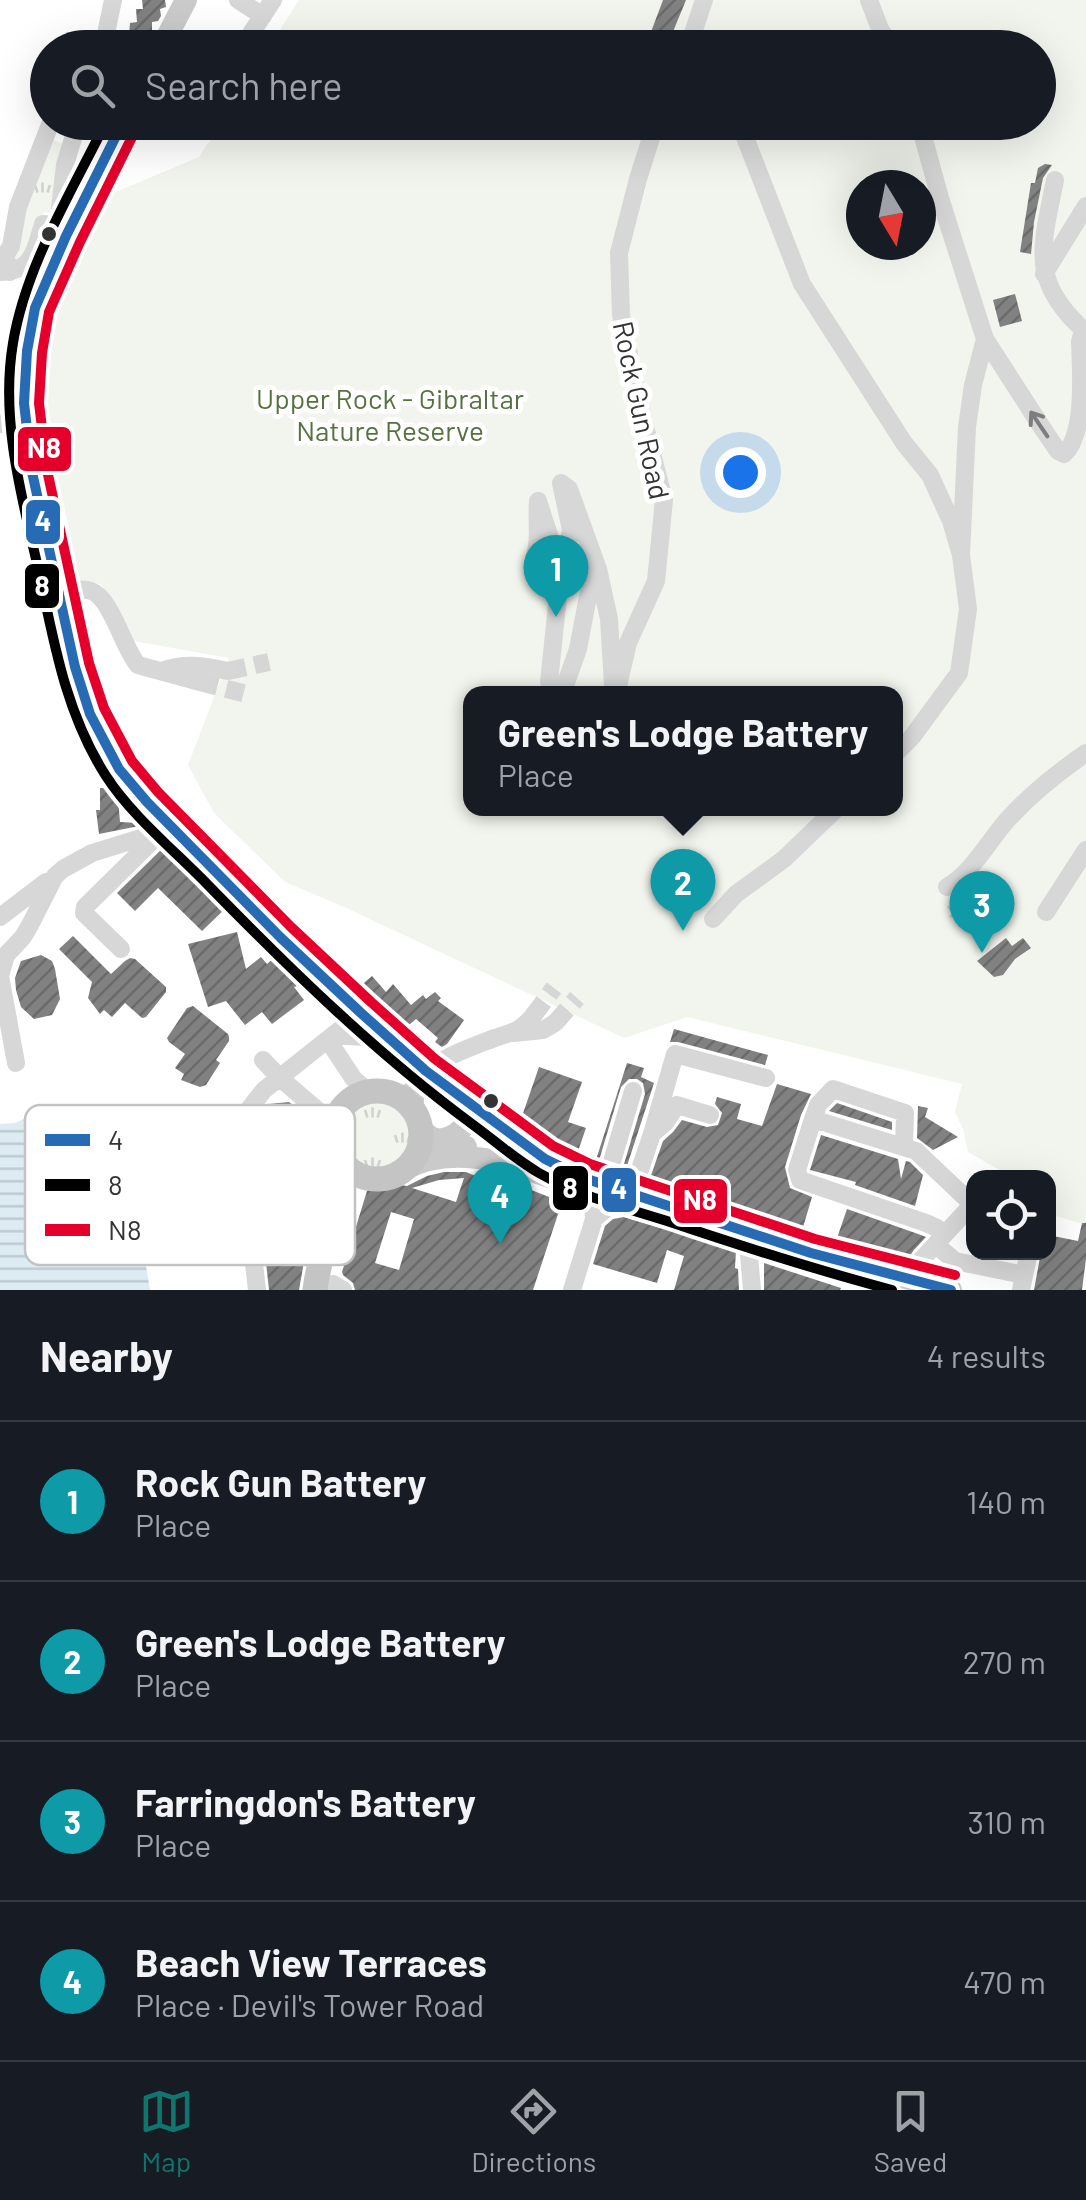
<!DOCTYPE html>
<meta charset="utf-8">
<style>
:root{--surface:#171b24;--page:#20242c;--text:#f1f3f6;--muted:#9ea1a6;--line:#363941;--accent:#0f766e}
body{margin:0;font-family:Barlow,sans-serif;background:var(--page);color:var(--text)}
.controls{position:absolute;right:30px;bottom:30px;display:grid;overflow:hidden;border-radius:20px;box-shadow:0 10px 40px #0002}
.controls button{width:90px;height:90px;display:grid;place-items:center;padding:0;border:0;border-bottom:2px solid var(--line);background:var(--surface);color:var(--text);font:50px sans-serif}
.compass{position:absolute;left:846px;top:170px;width:90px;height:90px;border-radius:50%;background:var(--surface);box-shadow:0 10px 40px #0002;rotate:170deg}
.you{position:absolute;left:740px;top:472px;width:35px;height:35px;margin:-25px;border:8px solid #fff;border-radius:50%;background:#1a73e8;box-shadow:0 0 0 15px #1a73e833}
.badge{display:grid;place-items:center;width:65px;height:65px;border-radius:50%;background:var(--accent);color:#fff;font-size:32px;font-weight:700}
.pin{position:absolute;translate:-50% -82px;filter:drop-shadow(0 2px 5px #0008)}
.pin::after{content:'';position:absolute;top:52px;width:35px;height:30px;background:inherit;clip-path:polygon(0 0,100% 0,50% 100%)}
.popup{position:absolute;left:463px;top:686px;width:440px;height:130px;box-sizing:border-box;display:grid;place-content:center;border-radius:20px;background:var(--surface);filter:drop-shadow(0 2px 8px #0005);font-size:32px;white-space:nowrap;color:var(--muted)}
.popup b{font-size:38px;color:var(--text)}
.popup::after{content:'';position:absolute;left:50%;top:100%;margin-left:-20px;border:20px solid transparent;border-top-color:var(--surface)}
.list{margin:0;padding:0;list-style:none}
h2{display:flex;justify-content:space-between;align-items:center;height:130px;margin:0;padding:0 40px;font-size:42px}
h2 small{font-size:32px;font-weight:400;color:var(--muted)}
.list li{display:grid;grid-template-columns:65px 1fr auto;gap:30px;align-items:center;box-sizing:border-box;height:160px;padding:0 40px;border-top:2px solid var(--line)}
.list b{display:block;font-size:38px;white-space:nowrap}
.list p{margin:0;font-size:32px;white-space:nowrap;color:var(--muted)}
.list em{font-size:32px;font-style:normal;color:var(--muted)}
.icon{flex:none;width:55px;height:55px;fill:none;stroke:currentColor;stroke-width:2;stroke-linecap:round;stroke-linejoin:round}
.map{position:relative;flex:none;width:1086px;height:1290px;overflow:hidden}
.search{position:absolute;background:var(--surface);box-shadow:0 10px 40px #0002;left:30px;right:30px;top:30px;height:110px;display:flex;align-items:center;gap:25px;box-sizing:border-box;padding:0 35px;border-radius:55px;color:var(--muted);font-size:38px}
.sheet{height:770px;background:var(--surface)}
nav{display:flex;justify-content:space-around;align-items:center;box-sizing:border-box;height:140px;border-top:2px solid var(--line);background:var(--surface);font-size:28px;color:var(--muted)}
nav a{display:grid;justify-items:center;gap:5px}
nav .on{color:var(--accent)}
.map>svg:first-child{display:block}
.grass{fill:url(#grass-tufts)}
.park{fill:#f1f5ed;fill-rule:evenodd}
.water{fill:url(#water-rules)}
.building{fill:url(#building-hatch);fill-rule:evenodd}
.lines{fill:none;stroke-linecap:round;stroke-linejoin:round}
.minor-tunnel{stroke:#d6d6d6;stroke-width:18;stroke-dasharray:18 9;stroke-linecap:butt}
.path{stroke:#d6d6d6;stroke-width:2.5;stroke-dasharray:5 5;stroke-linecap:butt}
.minor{stroke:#d7d7d7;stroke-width:18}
.major{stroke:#cacaca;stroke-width:22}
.highway{stroke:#c4c4c4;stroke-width:25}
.bus-1-casing{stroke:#fff;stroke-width:18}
.bus-2-casing{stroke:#fff;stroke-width:18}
.bus-3-casing{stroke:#fff;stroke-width:18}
.bus-1{stroke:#276bb4;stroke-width:10}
.bus-2{stroke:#000;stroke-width:10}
.bus-3{stroke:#e4002b;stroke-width:10}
.oneway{stroke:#7d7d7d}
.bus-dot{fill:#333;stroke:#fff;stroke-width:4}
.labels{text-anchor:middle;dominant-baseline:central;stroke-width:10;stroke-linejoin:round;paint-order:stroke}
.park-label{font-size:28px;fill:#56703f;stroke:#fff}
.street-label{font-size:28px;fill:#333;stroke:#fff}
.key{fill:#fff;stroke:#c2c2c2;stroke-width:2.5}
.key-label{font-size:28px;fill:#333}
.line-badge{stroke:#fff;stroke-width:4}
.badge-label{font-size:28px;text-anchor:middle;font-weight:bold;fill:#fff}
</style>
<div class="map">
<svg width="1086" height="1290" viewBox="0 0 1086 1290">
<defs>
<pattern id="grass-tufts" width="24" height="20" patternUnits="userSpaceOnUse" patternTransform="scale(2.5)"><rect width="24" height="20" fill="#f1f5ed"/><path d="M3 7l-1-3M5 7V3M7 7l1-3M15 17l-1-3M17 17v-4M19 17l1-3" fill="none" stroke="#cfd2cc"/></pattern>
<pattern id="water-rules" width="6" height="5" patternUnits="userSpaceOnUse" patternTransform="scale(2.5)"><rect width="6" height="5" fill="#ddebf3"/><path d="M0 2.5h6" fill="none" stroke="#becad1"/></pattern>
<pattern id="building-hatch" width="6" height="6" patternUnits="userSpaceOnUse" patternTransform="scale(2.5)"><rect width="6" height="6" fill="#818181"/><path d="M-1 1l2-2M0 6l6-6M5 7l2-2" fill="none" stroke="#6a6a6a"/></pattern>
</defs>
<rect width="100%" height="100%" fill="#fff"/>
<path class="grass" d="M50 138 66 146 56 214 44 212 24 258 16 260 11 258 22 210Z
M344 1134a34 34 0 1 1 68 0a34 34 0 1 1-68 0Z"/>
<path class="park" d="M299 0H1086V1225L1049 1214 1048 1178 1006 1177 1001 1171 968 1152 963 1129 955 1112 962 1084 687 1017 624 1038 342 906 285 882 214 813 188 765 229 658 133 641 101 584 64 579 34 438V372L49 299 99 199 199 157 221 123 1038 122V48L269 47ZM861 185H921V245H861ZM470 694H896V808H470Z"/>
<path class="water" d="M52 1107 72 1126 88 1120C100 1140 116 1159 125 1181 139 1215 144 1254 150 1290H0V1124L15 1123Z"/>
<path class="building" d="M142 0H165L166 7 160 9 161 16 158 21 152 22V32L147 35 146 48H124L123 36 129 35 130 23 137 22 136 9H143Z
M663 0H686L670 39 651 32Z
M1045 164 1052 165 1043 178 1034 222 1031 254 1020 252 1031 183H1035L1038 168Z
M1015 294 1022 321 1000 327 993 300Z
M100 788H111L112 798H118L120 822 138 823 139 826 99 834 96 810H100Z
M167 844 228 906 202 931 158 888 135 911 117 893Z
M237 932 246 969 261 957 267 964 274 958 280 966 285 962 293 972 289 975 297 986 294 987 304 1000 272 1024 262 1012 245 1025 226 1001 208 1007 188 944Z
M73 936 111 974 125 961 130 958 135 959 166 987V992L146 1017 142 1018 125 1003 112 1017 104 1010 100 1014 88 998 92 982 59 949Z
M1006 938 1012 946 1023 938 1031 948 1015 959 1003 975 994 977 977 961Z
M41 955 52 961 55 969 60 999 52 1015 34 1019 21 1007 16 990 15 978 21 961Z
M372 976 386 992 393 984 411 1005 423 995 426 999 435 992 441 998 438 1001 464 1020 447 1044 442 1047 435 1042 438 1038 416 1019 403 1030 394 1020 396 1018 378 998 374 1002 358 988Z
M193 1006 228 1034 229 1037V1041L216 1060 220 1063 206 1085 200 1087 181 1080 184 1074 175 1068 185 1054 169 1042 167 1038 187 1008Z
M674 1029 768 1055 765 1065 678 1042H670Z
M627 1063 644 1068 641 1077 654 1083 624 1175 621 1174 645 1094 643 1083 637 1079H629L621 1087 597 1167 594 1166Z
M539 1067 582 1082 568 1122 586 1128 577 1154 549 1143 520 1122Z
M777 1084 811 1094 801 1115 785 1167 790 1188 812 1197 801 1234 648 1184 663 1141 673 1132 682 1120 707 1127 718 1125 722 1113 715 1104 717 1097 741 1104 737 1119 762 1126Z
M289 1102 316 1127 322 1187 312 1230 309 1233 299 1290H269L252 1134 259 1133 258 1118 269 1104Z
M837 1103 892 1122V1130L829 1111Z
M918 1106 928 1108 925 1117 958 1137 933 1150 917 1138Z
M229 1120 227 1133 231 1170 211 1172 205 1123Z
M821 1135 898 1159 901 1179 906 1161 910 1162 923 1175 915 1206 855 1185 856 1182 810 1170Z
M444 1172H466L478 1177 479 1173 495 1176 562 1202 533 1290H355L353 1283 343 1275 342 1272 367 1191 386 1183 407 1186 427 1176ZM464 1178 456 1202 412 1188 439 1180ZM391 1212 414 1219 399 1270 375 1263Z
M847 1209 921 1235 926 1237 913 1251 906 1263 835 1244Z
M624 1217 736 1250 735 1268 738 1269 739 1290H674L684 1256 667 1250 657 1283 593 1264 605 1226 613 1219Z
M1082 1223H1086V1259L1082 1290H1034L1041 1252H1048V1235L1078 1241Z
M764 1263 841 1288 840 1290H764Z"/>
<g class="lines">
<path class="minor-tunnel" d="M228 671 269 662
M200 682 250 695
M533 1016 554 988
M555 1023 577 998"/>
<path class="path" d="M950 900 952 902 947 905 954 914 950 917 951 922"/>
<path class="minor" d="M238 0 263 16
M869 0 880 29 893 48
M103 48 113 0
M182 48 189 41
M211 48 246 41 273 0
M688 48 704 0
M739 122 802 284 904 443 930 475 951 521 961 555
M919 122 940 198 985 339 1045 432 1058 451 1064 454C1086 435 1081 370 1080 342L1083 330
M1055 180C1042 246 1028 282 1086 332
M66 236 58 225 65 165 78 122
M0 272C33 272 35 251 43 224L58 225
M10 272 5 256 11 246 18 207 51 122
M1044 274 1086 206
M0 424 25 426
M534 558C541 540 536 520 538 501L560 569
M59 594C69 592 81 587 91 591 111 597 124 650 138 665L200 682
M162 671C185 662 204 666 228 671
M549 682 558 596 571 530 561 483 569 489 598 569 609 619 613 685 618 686 628 643 656 581 664 500 638 400 621 315 619 253 638 179 656 122
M562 694 578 649 594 565
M896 753 912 737 959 673 968 609 961 555 967 427 973 385 985 339
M947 887C974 871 988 841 1009 818 1032 793 1057 773 1086 753
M1046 912 1086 850
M0 917 46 882
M713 919 736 894 784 859 837 808
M121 949 84 913 85 907 158 835
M514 1033 543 1030 555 1023
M333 1035 365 1037 392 1044
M328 1040 353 1078 368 1092
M263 1060 280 1078 330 1121 334 1129
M16 1063 0 976 6 955 23 937 30 925 55 876 63 869 92 853 147 836 165 821
M426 1071C446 1056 469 1048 492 1039 511 1032 519 1033 533 1016
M813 1119 818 1105 833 1089 905 1113 904 1147
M652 1134 675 1054 766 1078
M605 1185 633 1091
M583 1189 593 1201 594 1219 608 1207 627 1204
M632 1193 652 1134 665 1123 677 1105 710 1115
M748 1244 752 1290
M936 1245 955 1261 1024 1275
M910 1281 922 1259 969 1208V1201L916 1151 813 1119 797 1170 800 1180 926 1223 937 1228 943 1235
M333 1284 343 1290
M257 1290 239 1132 242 1118 264 1090 361 1013
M572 1290 594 1219
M891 1290V1289
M1021 1290 1029 1252"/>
<path class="major" d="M161 48 186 0
M123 122 66 236 35 308 27 351 24 403 32 472 75 667 90 714 119 769 147 802 281 938 361 1013 426 1071 545 1159 584 1178 811 1253 951 1290
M412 1109 414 1090 426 1071
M421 1130 432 1138 466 1147
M437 1140C456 1138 471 1126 466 1107
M403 1170C454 1142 513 1164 563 1182"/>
<path class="highway" d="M333 1135a44 44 0 1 1 88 0a44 44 0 1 1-88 0Z
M315 1290C320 1245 344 1200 339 1156"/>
<g class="bus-1-casing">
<path id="bus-1" d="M123 122 66 236 35 308 27 351 24 403 32 472 75 667 90 714 119 769 147 802 281 938 361 1013 426 1071 545 1159 584 1178 811 1253 951 1290"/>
</g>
<g class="bus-2-casing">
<path id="bus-2" d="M106 122C71 193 26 265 13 343 0 420 22 498 39 572 54 643 66 714 106 776 131 815 175 851 208 885 291 970 376 1053 472 1124 494 1140 515 1159 539 1173 579 1196 626 1208 670 1222 744 1247 817 1270 892 1290"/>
</g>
<g class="bus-3-casing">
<path id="bus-3" d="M136 129 80 242 49 312 42 353 39 403 47 470 89 663 104 708 132 761 158 792 291 927 371 1002 435 1059 553 1146 590 1164 815 1239 955 1275"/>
</g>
<use href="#bus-1" class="bus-1"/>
<use href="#bus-2" class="bus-2"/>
<use href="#bus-3" class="bus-3"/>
</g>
<defs><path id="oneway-shaft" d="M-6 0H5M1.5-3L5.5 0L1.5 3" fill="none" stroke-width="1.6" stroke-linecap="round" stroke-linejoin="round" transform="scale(2.5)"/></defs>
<use class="oneway" href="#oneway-shaft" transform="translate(1039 424) rotate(-124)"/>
<g class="bus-dot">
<circle cx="49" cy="234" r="9"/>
<circle cx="491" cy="1101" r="9"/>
</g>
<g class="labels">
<g class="park-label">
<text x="390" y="398">Upper Rock - Gibraltar<tspan x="390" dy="32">Nature Reserve</tspan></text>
</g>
<g class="street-label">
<text transform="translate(642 410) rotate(78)">Rock Gun Road</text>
</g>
</g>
<rect x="25" y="1105" width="330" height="160" rx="15" class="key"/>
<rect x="45" y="1134" width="45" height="12" fill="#276bb4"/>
<rect x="45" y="1179" width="45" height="12" fill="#000"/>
<rect x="45" y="1224" width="45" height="12" fill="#e4002b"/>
<g class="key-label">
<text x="108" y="1150">4</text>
<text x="108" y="1195">8</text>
<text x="108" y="1240">N8</text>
</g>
<g class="line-badge">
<rect x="16" y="425" width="57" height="48" rx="10" fill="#e4002b"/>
<rect x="24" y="498" width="38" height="48" rx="10" fill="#276bb4"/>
<rect x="23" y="562" width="38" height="48" rx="10" fill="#000"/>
<rect x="551" y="1164" width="39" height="48" rx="10" fill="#000"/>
<rect x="600" y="1166" width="38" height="48" rx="10" fill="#276bb4"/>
<rect x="672" y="1177" width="57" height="48" rx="10" fill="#e4002b"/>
</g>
<g class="badge-label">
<text x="44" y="458">N8</text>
<text x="43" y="531">4</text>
<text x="42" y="596">8</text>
<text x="570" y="1198">8</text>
<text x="619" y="1199">4</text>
<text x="700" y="1210">N8</text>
</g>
</svg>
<div class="controls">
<button><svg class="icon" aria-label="locate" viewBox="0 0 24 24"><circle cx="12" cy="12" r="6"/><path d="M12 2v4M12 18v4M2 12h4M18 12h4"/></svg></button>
</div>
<svg class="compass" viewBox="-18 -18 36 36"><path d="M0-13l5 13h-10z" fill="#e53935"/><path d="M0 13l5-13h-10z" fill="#9ea1a6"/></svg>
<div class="you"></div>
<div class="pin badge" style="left:556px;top:617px;background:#0f9aa8">1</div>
<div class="pin badge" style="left:683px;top:931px;background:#0f9aa8">2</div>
<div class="popup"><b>Green's Lodge Battery</b>Place</div>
<div class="pin badge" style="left:982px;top:953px;background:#0f9aa8">3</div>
<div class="pin badge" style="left:500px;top:1244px;background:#0f9aa8">4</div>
<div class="search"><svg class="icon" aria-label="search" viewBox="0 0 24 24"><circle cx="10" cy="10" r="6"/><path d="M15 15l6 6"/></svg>Search here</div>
</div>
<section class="sheet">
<h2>Nearby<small>4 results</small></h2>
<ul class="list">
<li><span class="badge" style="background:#0f9aa8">1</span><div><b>Rock Gun Battery</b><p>Place</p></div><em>140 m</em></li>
<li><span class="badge" style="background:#0f9aa8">2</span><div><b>Green's Lodge Battery</b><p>Place</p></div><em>270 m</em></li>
<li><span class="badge" style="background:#0f9aa8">3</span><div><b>Farringdon's Battery</b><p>Place</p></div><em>310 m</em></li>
<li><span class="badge" style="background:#0f9aa8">4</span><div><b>Beach View Terraces</b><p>Place · Devil's Tower Road</p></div><em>470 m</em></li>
</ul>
</section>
<nav>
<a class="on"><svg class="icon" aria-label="map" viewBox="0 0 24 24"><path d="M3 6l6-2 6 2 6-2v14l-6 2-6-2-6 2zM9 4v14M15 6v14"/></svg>Map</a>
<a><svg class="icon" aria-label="directions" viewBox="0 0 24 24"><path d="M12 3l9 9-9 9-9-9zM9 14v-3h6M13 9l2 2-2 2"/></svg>Directions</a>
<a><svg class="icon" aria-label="saved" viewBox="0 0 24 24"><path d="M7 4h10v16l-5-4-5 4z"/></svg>Saved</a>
</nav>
